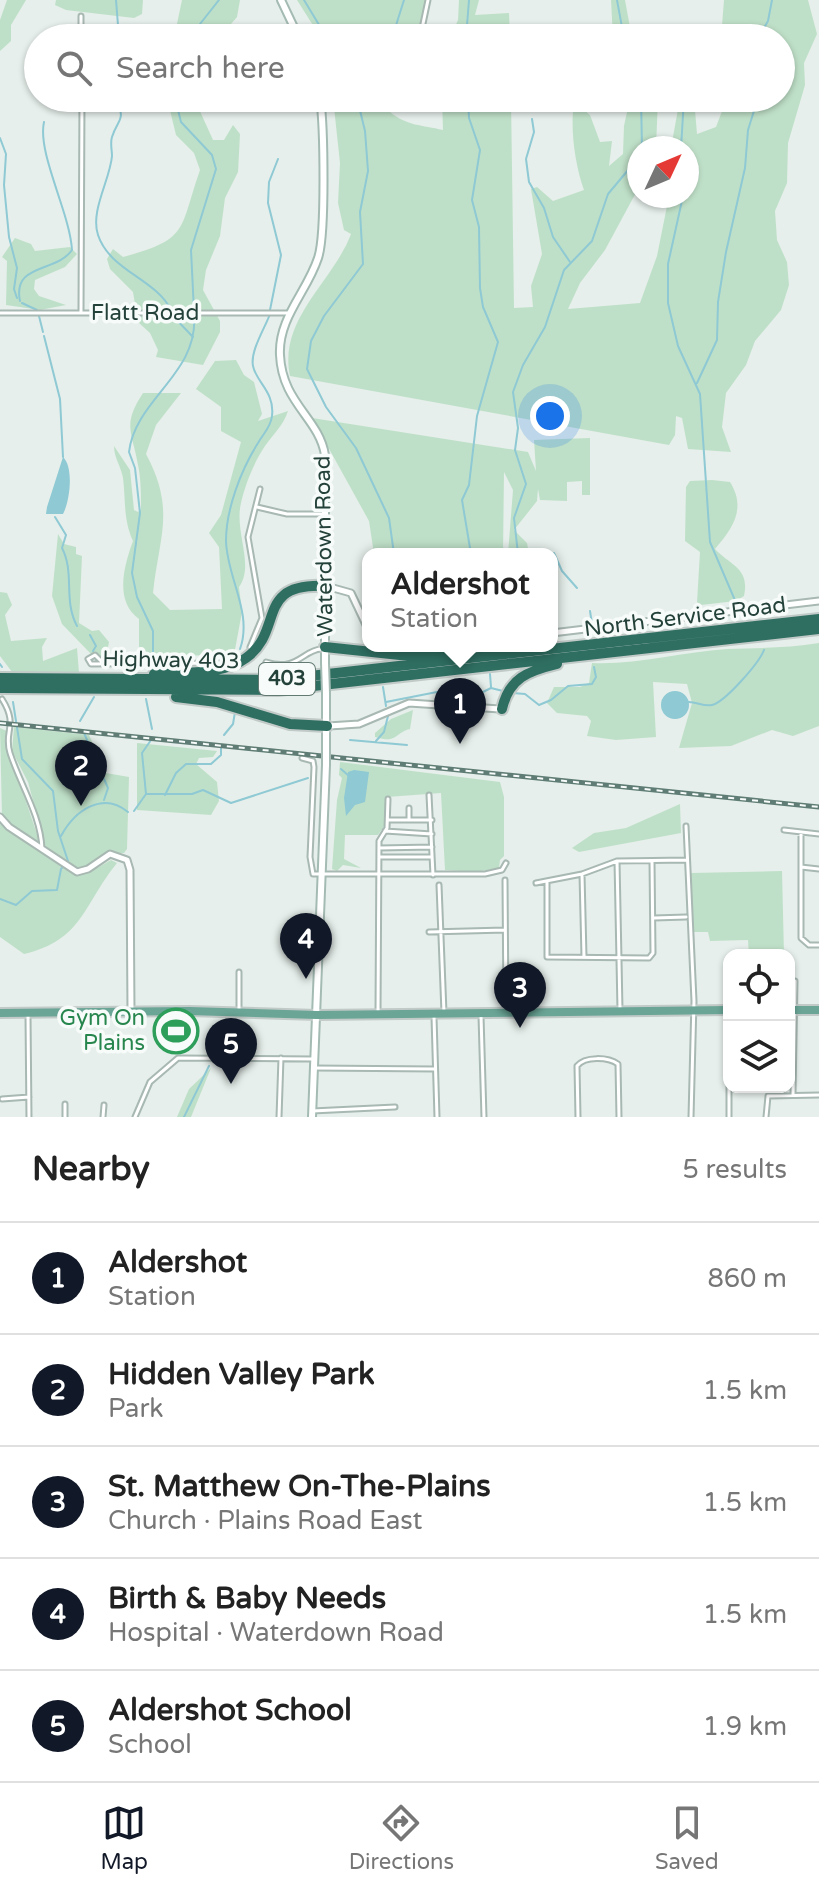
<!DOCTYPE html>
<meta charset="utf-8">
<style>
:root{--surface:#fff;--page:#f6f6f6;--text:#222;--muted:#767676;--line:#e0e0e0;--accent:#111827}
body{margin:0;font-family:"Varela Round",sans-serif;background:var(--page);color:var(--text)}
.controls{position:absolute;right:24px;bottom:24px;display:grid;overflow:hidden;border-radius:16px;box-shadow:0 2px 6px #0004}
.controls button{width:72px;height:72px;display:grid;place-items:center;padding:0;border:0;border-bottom:2px solid var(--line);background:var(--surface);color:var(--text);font:40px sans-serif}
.compass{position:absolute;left:627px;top:136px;width:72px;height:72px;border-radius:50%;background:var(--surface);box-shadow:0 2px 6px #0004;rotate:46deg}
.you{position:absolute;left:550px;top:416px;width:28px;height:28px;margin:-20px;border:6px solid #fff;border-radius:50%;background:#1a73e8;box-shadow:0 0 0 12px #1a73e833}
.badge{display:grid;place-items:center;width:52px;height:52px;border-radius:50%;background:var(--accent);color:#fff;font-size:26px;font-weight:700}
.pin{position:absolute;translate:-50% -66px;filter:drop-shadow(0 2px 4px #0008)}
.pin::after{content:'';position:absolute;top:42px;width:28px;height:24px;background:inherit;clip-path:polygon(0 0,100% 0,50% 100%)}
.popup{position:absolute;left:362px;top:548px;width:196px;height:104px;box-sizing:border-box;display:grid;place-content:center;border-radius:16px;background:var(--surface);filter:drop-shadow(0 2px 6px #0005);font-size:26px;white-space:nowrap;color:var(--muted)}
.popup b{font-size:30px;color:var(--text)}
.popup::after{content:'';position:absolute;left:50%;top:100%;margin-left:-16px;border:16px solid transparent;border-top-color:var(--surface)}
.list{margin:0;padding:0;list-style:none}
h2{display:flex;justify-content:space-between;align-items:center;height:104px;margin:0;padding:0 32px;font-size:34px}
h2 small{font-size:26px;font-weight:400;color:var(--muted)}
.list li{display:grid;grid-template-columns:52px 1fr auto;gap:24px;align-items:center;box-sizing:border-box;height:112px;padding:0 32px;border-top:2px solid var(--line)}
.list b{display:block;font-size:30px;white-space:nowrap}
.list p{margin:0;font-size:26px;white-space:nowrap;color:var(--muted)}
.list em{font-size:26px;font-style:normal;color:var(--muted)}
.icon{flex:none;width:44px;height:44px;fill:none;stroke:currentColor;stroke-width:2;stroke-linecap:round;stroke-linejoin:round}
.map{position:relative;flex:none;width:819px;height:1117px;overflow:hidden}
.search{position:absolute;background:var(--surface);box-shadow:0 2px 6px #0004;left:24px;right:24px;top:24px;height:88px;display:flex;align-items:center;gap:20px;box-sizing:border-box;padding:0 28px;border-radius:44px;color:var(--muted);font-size:30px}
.sheet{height:664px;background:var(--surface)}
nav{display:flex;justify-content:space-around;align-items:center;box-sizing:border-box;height:112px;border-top:2px solid var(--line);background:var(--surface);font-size:22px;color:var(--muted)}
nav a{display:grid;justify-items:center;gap:4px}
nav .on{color:var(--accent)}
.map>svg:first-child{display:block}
.green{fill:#bfe0c8}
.water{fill:#8ec9d4}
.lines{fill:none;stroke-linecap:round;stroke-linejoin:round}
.stream{stroke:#8ec9d4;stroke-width:2}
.minor-casing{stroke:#a8b8b2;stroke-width:7}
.tertiary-casing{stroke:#a8b8b2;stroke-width:9}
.secondary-casing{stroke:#a4bbb3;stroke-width:10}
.primary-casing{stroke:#c2cac8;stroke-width:12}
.motorway-casing{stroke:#c2cac8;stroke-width:14}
.minor{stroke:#fff;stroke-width:3}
.tertiary{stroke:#fff;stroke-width:5}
.secondary{stroke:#fff;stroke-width:6}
.primary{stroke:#6aa596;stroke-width:8}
.motorway{stroke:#2f6f62;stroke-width:10}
.rail-casing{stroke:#5f7d75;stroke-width:5}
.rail{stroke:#f7fbf9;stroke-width:2;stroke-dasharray:6;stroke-linecap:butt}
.secondary-bridge-casing{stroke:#a4bbb3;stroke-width:10;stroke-linecap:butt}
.secondary-bridge{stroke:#fff;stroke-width:6}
.labels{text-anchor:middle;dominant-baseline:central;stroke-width:7;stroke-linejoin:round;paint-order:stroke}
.shield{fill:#f7fbf9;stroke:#637a73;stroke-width:2}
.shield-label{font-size:20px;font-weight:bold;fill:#24423a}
.street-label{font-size:22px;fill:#24423a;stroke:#f7fbf9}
.leisure-label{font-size:22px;fill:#27864d;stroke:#f7fbf9;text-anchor:end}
</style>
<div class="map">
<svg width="819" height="1117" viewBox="0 0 819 1117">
<rect width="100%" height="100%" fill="#e6efeb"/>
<path class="green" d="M7 0H26L11 25V41L0 51V20Z
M56 0H143L142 14 134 18 66 10 55 5Z
M182 0H240L237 17 219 38H174Z
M297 0H428L417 38H321Z
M459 0H479L475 15 509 13 510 38H450L458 20Z
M611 0H625L632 38H613Z
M724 0H808L817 34 804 63 805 85 788 143 787 183 775 211 777 240 787 262 789 285 781 310 755 341 746 365 726 393 722 427 731 452 688 449 682 418 676 416 675 435 669 445 290 376C278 319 333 282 351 234L344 230 338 203 340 163 333 98H396L390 112C407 126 422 125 443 130L442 98H511L514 308 533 307 531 286 542 254 531 189 537 187 553 201 584 190C576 168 571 136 573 111L583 109 590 115 600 142 612 141 609 166 623 154 624 126 630 98H658L656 148H639V187L605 250 580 283 568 309 640 303 657 256 669 196H687V148H671L680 98H694L697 134 716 127 727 98H781V38H721Z
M167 98H194L213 140H224L233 125 240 134 238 172 225 198 220 236 206 270 203 290 220 321V332L203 365 156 357 158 350 150 333 138 322 133 292 110 269 107 259 113 249 123 257C190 239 179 230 200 170L194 153 176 135Z
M15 238 31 244 35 251 70 247 77 254 65 267 35 280 34 289 39 296 66 305 40 310 6 305 7 261 2 257Z
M236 360 244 375 254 382 262 414 258 421 288 411C283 426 274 433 265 446 254 462 245 485 241 503 234 532 255 565 239 587L242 612 234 655 139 656V619C114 601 124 566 133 541 123 519 126 502 123 478 121 466 114 458 114 446L130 470 134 510 138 512 141 509C141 495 141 479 138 465 132 431 122 425 143 393H181L156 425 146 454C176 510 159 536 153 593L170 610 222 609 219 547 209 533 221 515 241 442 221 431V407L196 389 215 361Z
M312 418 528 452 536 471 534 440 590 438V495H582V481L567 482V501L540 500 538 489 537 501 514 530 527 543 529 554H508L513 490 504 472 503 554H374L369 521Z
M712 480 730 482C747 509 732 529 715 549 731 566 750 568 744 596L736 601 701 605 697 602 700 552 685 541 686 487 690 481Z
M58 534 64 544 76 547V554L82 556 79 623 92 631 99 630 109 642 105 661 96 653 91 654 62 624 52 596Z
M0 592 7 593 12 605 5 615 11 641 47 638 42 647 43 661 77 648 79 673 12 672 0 656Z
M819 643V726L793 736 772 730 731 746 679 748 692 703 687 684 653 682 656 737 616 740 587 736 591 721 587 716 557 713 547 703 554 687H580L589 683 592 663C636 665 681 652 727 649 758 648 788 648 819 643Z
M413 710 410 729C394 733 398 744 375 737V733L391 719Z
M14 727 89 735 106 773 129 777 127 849 124 853H107L90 865 97 868 111 860 117 863C83 905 83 940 24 954L0 937V824L56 861 46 848 28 782 12 751Z
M0 728 9 732 7 745 41 846 16 830 2 816Z
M137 743 217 751 213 757 199 758 196 764 217 782 219 801 211 815 137 810Z
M340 762 500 782 504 797V856L500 860 499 868 475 872 445 870 441 793 387 797 385 825 378 835H345L344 859 361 868 343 865 337 871 332 869 337 800 342 778 339 775Z
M680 804 681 833 579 852 572 848 594 833 626 828Z
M782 871 784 955H749L748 940 710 941 708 932H692L691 873Z
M211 1068 191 1117H177L189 1089Z"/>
<path class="water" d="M63 457C74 467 70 501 63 514H46L47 507Z
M661 705a14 14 0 1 1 28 0a14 14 0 1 1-28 0Z
M354 770 369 772 365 802 355 805 346 816 344 798 348 772Z"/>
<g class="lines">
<path class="stream" d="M116 0 119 38
M304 0 327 38
M617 0 624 38
M195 38 200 24 219 0
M392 38 404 0
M466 38 469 0
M758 38 768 21 772 0
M115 98C127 121 118 118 112 137 110 143 112 150 112 156 110 180 90 211 98 235 110 271 156 279 171 310
M175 98 181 122 212 155 216 169 191 250 194 311
M357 98 365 131 368 171 360 212 363 264 324 316 311 341 307 369 326 407 356 448 389 518 394 554
M468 98 469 118 480 150 472 200 479 227 480 288 483 307 498 342 477 416 469 485 462 500 471 554
M641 98 642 148
M532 119 534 132 526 159 529 182 544 208 553 237 570 262
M0 138 6 154 4 185 9 237 17 268 14 289 17 298
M681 148 684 98
M683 196 668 264V303L678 346 700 394 710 542 737 605
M20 301C12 263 56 273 72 250 70 213 37 153 44 122
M22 303 37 310
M270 310 281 255 268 203 269 182 278 159
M172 315 193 337
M39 316 43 332
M44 336 60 399 63 457
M697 383 717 340 718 302 726 252 745 168 748 130 758 98
M55 517 66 535 62 548C75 573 63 600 77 626
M554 553 562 571 577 588
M518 554 514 518 526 484 515 450 518 428 513 392 523 365 545 327 564 270 592 241 608 194 639 157
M590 611 592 624
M90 635 96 646 93 651
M240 649C253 613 227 578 226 541 226 509 241 470 258 443 263 434 271 427 272 416 275 392 256 382 253 366 250 351 265 328 270 314
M153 661V631L137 597 132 573 140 513 135 468 129 452C135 399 199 374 194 315
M0 664 2 667
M490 674 491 687
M383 687 386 706
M513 693 525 694 539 705 551 700 568 686 592 684 596 677 594 667
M146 699 152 729
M386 702 442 691 475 696 491 688 503 691
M687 702C696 701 703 707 712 705 725 702 759 663 764 650
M80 721 94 697
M84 733 108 788 104 800
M224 735 233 724 235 712
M350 740 407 745
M376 741 384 732 388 716
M341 769 349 776
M146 794H192L203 790 231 803 308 778
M165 795 176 773 186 764H211L221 755V747
M134 811 146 794 142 753 151 740
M61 836C75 810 103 791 128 812
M0 899 16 905 32 891 57 890 61 869 68 861 58 831 53 791 22 759 13 702
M184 1117 209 1066"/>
<g class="minor-casing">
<path id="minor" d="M81 16V38
M420 38 428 0
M393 107 398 98
M81 312 82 98
M0 313H288
M257 507 287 514H325
M250 647 262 618 248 537 260 489
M266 662C297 672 303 650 321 649
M104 664 95 655 88 659 91 664 224 663
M2 699C19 726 3 731 10 753 20 784 41 816 42 849
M302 758 313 761 314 767 310 857 313 874H485L502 870 506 863
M429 795 433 875
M389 820H432
M409 820V808
M686 826 694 1001 691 1117
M784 830 819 834
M385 831 432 834
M801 832V938L809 945H819
M379 848 432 847
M380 857H432
M617 861 620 1010
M801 867 819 869
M582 874 584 957
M505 880 506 1011
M547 882V957L649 958 653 953 652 861
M536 883 582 874 617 861 687 860
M439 885 444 1013
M654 918 686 917
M429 932 505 930
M239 972V1012
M378 1013 379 841 387 828 388 799
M28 1016 29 1117
M481 1016 484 1117
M434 1017 437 1117
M314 1068 435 1069
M793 1095 795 981
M2 1099 29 1097
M65 1104V1117
M312 1111 395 1107
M103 1117 104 1105
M135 1117 150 1082 178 1058 314 1059
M279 1117 281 1058
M578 1117 577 1066C585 1056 608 1057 618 1064L619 1117
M729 1117V1061
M766 1117 768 1096 819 1095"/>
</g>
<g class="tertiary-casing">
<path id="tertiary" d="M326 586 351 593 368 629
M552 633 819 601
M383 646 402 650 439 646
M328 726 359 724 409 703 500 709
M328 726 346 725
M0 817 9 827 77 872 88 869 110 854 127 860 130 870 131 1011"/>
</g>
<g class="secondary-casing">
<path id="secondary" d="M281 0 299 38
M320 98C324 125 326 235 318 258 307 292 278 318 280 355 282 403 319 418 325 455V663
M326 693V739
M312 1117 326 765"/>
</g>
<g class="primary-casing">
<path id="primary" d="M789 1010H819
M0 1013 189 1011 317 1015 729 1010"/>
</g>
<g class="motorway-casing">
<path id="motorway" d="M325 647 400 655 449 654
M154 674C182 672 222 676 246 658 285 630 254 583 325 586
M0 678 274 680 819 619
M0 688 278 690 819 629
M176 697 217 702 290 724 327 726
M502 709C509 678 528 671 557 664"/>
</g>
<use href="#minor" class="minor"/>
<use href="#tertiary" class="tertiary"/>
<use href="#secondary" class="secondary"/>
<use href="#primary" class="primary"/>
<use href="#motorway" class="motorway"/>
<g class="rail-casing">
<path id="rail" d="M0 723 819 807"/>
</g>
<use href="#rail" class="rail"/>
<g class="secondary-bridge-casing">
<path id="secondary-bridge" d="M325 663 326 693
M326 765V739"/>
</g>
<use href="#secondary-bridge" class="secondary-bridge"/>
</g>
<defs>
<g id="stadium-ring" transform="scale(2.3)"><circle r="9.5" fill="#f7fbf9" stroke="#2e9e5b" stroke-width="1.5"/><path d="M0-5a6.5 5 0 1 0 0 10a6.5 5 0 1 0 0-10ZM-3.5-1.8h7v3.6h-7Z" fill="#2e9e5b"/></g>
</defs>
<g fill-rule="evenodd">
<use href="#stadium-ring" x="176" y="1031"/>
</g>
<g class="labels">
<rect class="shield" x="259" y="663" width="56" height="32" rx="6"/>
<g class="shield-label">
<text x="287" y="679">403</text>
</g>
<g class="street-label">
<text x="145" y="313">Flatt Road</text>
<text transform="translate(324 546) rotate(-91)">Waterdown Road</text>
<text transform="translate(685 617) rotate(-7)">North Service Road</text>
<text transform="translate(171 660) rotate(1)">Highway 403</text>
</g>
<g class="leisure-label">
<text x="145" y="1018">Gym On<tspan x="145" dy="25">Plains</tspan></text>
</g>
</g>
</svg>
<div class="controls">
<button><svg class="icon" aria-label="locate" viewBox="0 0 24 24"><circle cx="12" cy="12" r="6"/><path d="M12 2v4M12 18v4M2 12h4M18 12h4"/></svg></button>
<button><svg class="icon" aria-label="layers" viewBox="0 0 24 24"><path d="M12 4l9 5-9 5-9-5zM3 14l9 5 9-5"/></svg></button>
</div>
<svg class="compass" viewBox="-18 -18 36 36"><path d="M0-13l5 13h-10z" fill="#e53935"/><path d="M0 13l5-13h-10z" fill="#767676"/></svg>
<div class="you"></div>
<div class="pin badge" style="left:460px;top:744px">1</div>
<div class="popup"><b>Aldershot</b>Station</div>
<div class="pin badge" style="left:81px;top:806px">2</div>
<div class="pin badge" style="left:520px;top:1028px">3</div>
<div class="pin badge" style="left:306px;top:979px">4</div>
<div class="pin badge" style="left:231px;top:1084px">5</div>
<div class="search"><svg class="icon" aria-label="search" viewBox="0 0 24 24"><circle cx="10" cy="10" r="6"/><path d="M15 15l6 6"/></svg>Search here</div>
</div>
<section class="sheet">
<h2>Nearby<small>5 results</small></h2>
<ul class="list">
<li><span class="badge">1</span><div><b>Aldershot</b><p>Station</p></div><em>860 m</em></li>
<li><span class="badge">2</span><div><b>Hidden Valley Park</b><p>Park</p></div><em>1.5 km</em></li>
<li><span class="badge">3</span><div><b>St. Matthew On-The-Plains</b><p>Church · Plains Road East</p></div><em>1.5 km</em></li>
<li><span class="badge">4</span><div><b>Birth &amp; Baby Needs</b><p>Hospital · Waterdown Road</p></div><em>1.5 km</em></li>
<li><span class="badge">5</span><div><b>Aldershot School</b><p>School</p></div><em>1.9 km</em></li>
</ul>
</section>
<nav>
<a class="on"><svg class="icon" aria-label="map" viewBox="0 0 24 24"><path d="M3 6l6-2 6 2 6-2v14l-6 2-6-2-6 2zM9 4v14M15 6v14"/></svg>Map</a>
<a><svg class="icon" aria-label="directions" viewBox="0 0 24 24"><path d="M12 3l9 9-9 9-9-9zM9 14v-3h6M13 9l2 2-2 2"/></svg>Directions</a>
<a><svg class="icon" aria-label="saved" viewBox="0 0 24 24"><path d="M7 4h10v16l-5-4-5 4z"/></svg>Saved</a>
</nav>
